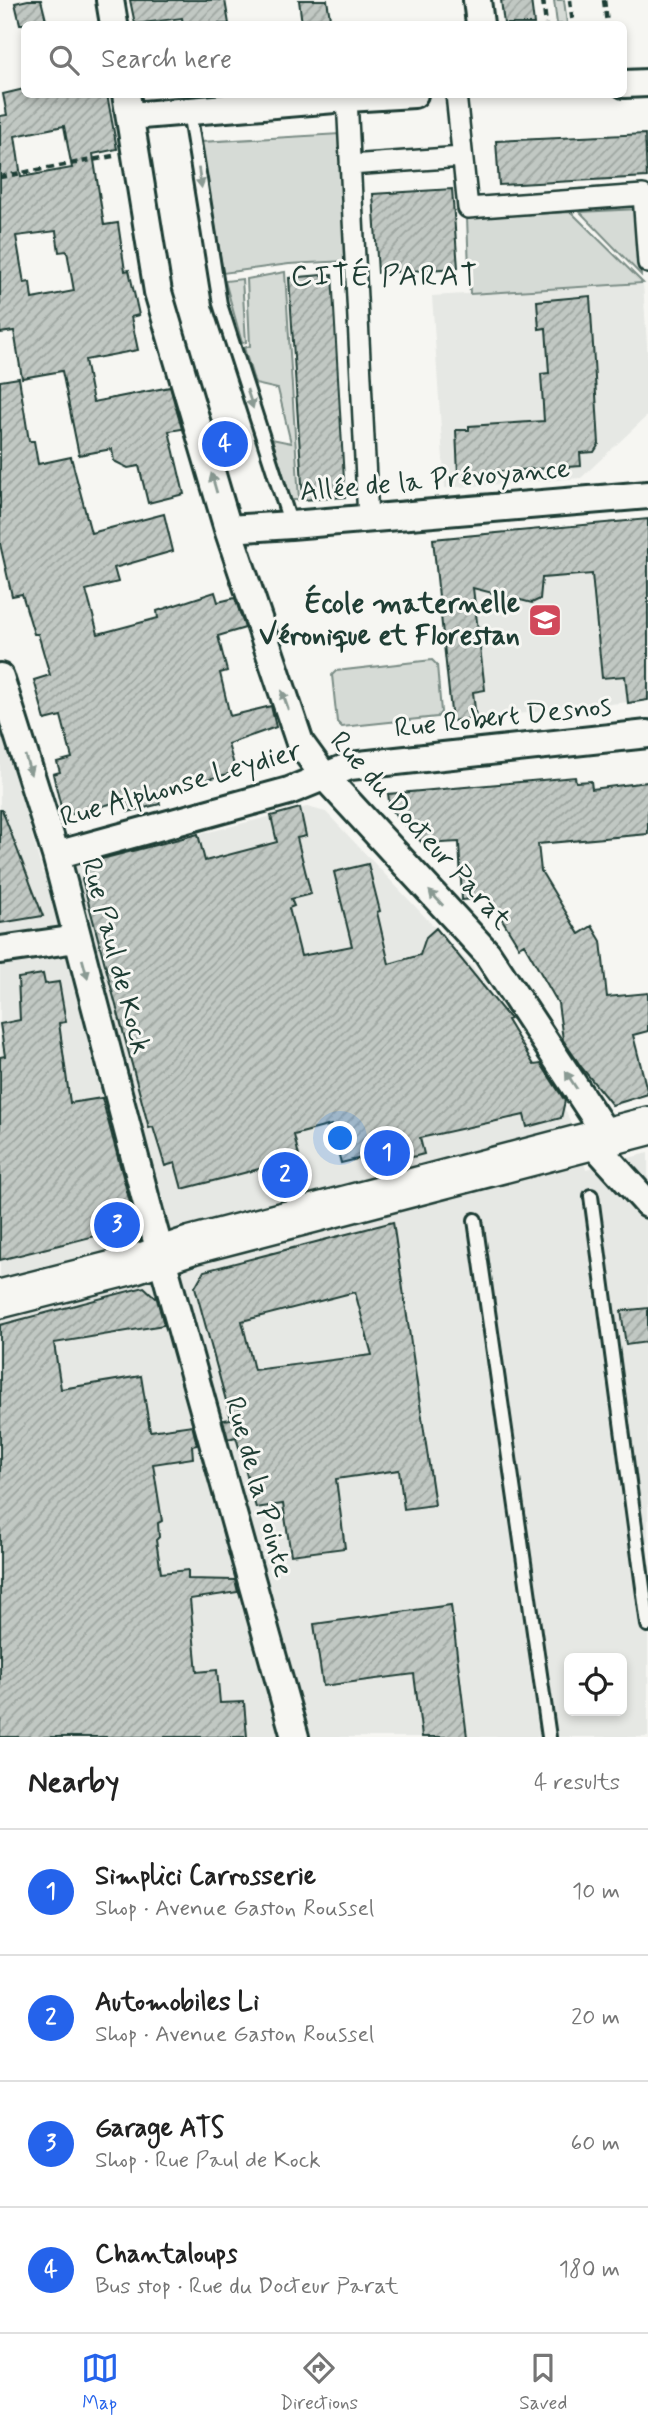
<!DOCTYPE html>
<meta charset="utf-8">
<style>
:root{--surface:#fff;--page:#f2f2f2;--text:#222;--muted:#767676;--line:#e0e0e0;--accent:#2563eb}
body{margin:0;font-family:Mynerve,sans-serif;background:var(--page);color:var(--text)}
.controls{position:absolute;right:21px;bottom:21px;display:grid;overflow:hidden;border-radius:10px;box-shadow:0 4px 10px #0003}
.controls button{width:63px;height:63px;display:grid;place-items:center;padding:0;border:0;border-bottom:2px solid var(--line);background:var(--surface);color:var(--text);font:35px sans-serif}
.you{position:absolute;left:341px;top:1139px;width:24px;height:24px;margin:-18px;border:5px solid #fff;border-radius:50%;background:#1a73e8;box-shadow:0 0 0 10px #1a73e833}
.badge{display:grid;place-items:center;width:46px;height:46px;border-radius:50%;background:var(--accent);color:#fff;font-size:23px;font-weight:700}
.pin{position:absolute;translate:-50% -50%;border:4px solid #fff;box-shadow:0 2px 7px #0006}
.list{margin:0;padding:0;list-style:none}
h2{display:flex;justify-content:space-between;align-items:center;height:91px;margin:0;padding:0 28px;font-size:30px}
h2 small{font-size:23px;font-weight:400;color:var(--muted)}
.list li{display:grid;grid-template-columns:46px 1fr auto;gap:21px;align-items:center;box-sizing:border-box;height:126px;padding:0 28px;border-top:2px solid var(--line)}
.list b{display:block;font-size:26px;white-space:nowrap}
.list p{margin:0;font-size:23px;white-space:nowrap;color:var(--muted)}
.list em{font-size:23px;font-style:normal;color:var(--muted)}
.icon{flex:none;width:38px;height:38px;fill:none;stroke:currentColor;stroke-width:2;stroke-linecap:round;stroke-linejoin:round}
.map{position:relative;flex:none;width:648px;height:1737px;overflow:hidden}
.search{position:absolute;background:var(--surface);box-shadow:0 4px 10px #0003;left:21px;right:21px;top:21px;height:77px;display:flex;align-items:center;gap:18px;box-sizing:border-box;padding:0 24px;border-radius:10px;color:var(--muted);font-size:26px}
.sheet{height:595px;background:var(--surface)}
nav{display:flex;justify-content:space-around;align-items:center;box-sizing:border-box;height:98px;border-top:2px solid var(--line);background:var(--surface);font-size:19px;color:var(--muted)}
nav a{display:grid;justify-items:center;gap:4px}
nav .on{color:var(--accent)}
.map>svg:first-child{display:block}
.built{fill:#e6e8e4;fill-rule:evenodd}
.green{fill:#d6dbd6;stroke:#7a8c85;stroke-width:2}
.building{fill:url(#building-hatch);stroke:#1f3d34;stroke-width:2;fill-rule:evenodd}
.lines{fill:none;stroke-linecap:round;stroke-linejoin:round}
.service-casing{stroke:#1f3d34;stroke-width:18}
.pedestrian-casing{stroke:#1f3d34;stroke-width:24}
.minor-casing{stroke:#1f3d34;stroke-width:32}
.secondary-casing{stroke:#1f3d34;stroke-width:42}
.path{stroke:#1f3d34;stroke-width:4.5;stroke-dasharray:7 5;stroke-linecap:butt}
.service{stroke:#f6f6f2;stroke-width:12}
.pedestrian{stroke:#f6f6f2;stroke-width:19}
.minor{stroke:#f6f6f2;stroke-width:26}
.secondary{stroke:#f6f6f2;stroke-width:37}
.oneway{fill:#8a9a93}
.labels{text-anchor:middle;dominant-baseline:central;stroke-width:6;stroke-linejoin:round;paint-order:stroke}
.street-label{font-size:28px;fill:#1f3d34;stroke:#f6f6f2}
.poi-label{font-size:28px;font-weight:bold;fill:#1f3d34;stroke:#f6f6f2;text-anchor:end}
.neighbourhood-label{font-size:30px;letter-spacing:2px;fill:#1f3d34;stroke:#f6f6f2}
</style>
<div class="map">
<svg width="648" height="1737" viewBox="0 0 648 1737">
<defs>
<pattern id="building-hatch" width="6" height="6" patternUnits="userSpaceOnUse" patternTransform="scale(1.75)"><rect width="6" height="6" fill="#c1c8c3"/><path d="M-1 1l2-2M0 6l6-6M5 7l2-2" fill="none" stroke="#9ca49f"/></pattern>
</defs>
<rect width="100%" height="100%" fill="#f6f6f2"/>
<filter id="ink" filterUnits="userSpaceOnUse"><feTurbulence type="fractalNoise" baseFrequency=".0143" numOctaves="2"/><feDisplacementMap in="SourceGraphic" scale="14" xChannelSelector="R" yChannelSelector="G"/><feConvolveMatrix kernelMatrix="1 2 1 2 8 2 1 2 1" color-interpolation-filters="sRGB"/></filter>
<g filter="url(#ink)">
<path class="built" d="M643 283 648 361V415L581 478 445 488 432 296Z
M648 519V700L452 721 433 539Z
M0 721 43 874 307 807 326 812 478 973 567 1113 586 1169 648 1153V1737H0ZM569 1658H622V1711H569Z"/>
<path class="green" d="M554 0H564L567 24H557Z
M340 134 347 261 289 264 223 273 201 142Z
M638 209 641 275 580 212Z
M571 212 643 283 470 294 467 218Z
M285 272 299 500H291L272 439 291 443 278 389 255 384 244 348 250 346 247 279Z
M242 279 246 342 242 343 225 281Z
M432 660 437 665 441 712 437 717 342 727 337 722 332 675 336 671Z"/>
<path class="building" d="M28 0H41L47 24H20L15 3Z
M130 0H225L229 24H183L182 18 135 24Z
M299 0H327L331 24H302Z
M501 0H531L534 24H504Z
M24 89V94H107L117 149 93 154 104 225 118 223 125 271 129 270 139 315 131 317 138 350 85 360 93 402 170 387 182 429 169 431 184 494 148 503 139 466 128 468 114 461 112 449 79 455 62 371 22 378 14 331 0 333V116L7 115 3 94ZM64 126 72 168 21 177 15 136ZM56 231 59 252 67 251 74 291 32 299 30 282 24 283 16 236Z
M645 134 647 177 499 185 496 141Z
M452 189 458 268 378 273 373 194Z
M332 274 345 497 303 500 289 278Z
M590 296 599 444 594 452 580 453 581 466 458 474 456 430H469V426L544 421 541 374 549 373 546 328 539 329 537 301Z
M19 378 29 441H34L38 464 71 457 91 533 164 514 173 551 114 568 118 582 86 590 98 634 158 618 157 611 215 592 218 602 235 598 245 628 218 636 227 671 220 673 230 716 271 706 276 727 228 744 236 772 204 780 203 778 157 792 160 804 128 812 125 800 72 814 69 805 61 807 53 774 60 772 57 762 72 758 61 716 45 720 34 680 50 675 38 634H34L22 594 12 596 0 544V381Z
M648 519V700L628 703 625 676 602 678 592 574 542 578 540 599 532 603 473 588 485 690 473 692 476 718 452 721 433 539Z
M575 777 576 782 591 781 592 789 648 782V834L538 844 541 871 579 934 592 926 601 941 607 997 648 993V1031L633 1035 648 1094 612 1105 582 1068 563 1040 558 1003 524 944 519 947 489 898 462 900 459 842 423 844 390 808 388 794Z
M300 808 306 836 297 838 311 894 291 899 294 906 289 908 301 956 352 946 334 872 368 864 380 911 377 912 389 964 420 955 426 937 436 928 510 1019 507 1020 534 1065 541 1064 565 1101 561 1118 527 1127 524 1115 420 1138 424 1154 401 1160 398 1149 341 1163 331 1125 294 1135 303 1173 267 1183 263 1168 182 1189 175 1163 165 1166 153 1127 149 1128 82 879 90 862 198 834 205 861 277 842 271 816Z
M0 810H2L43 916 0 923Z
M43 974 45 984 59 982 66 1022 59 1023 70 1103 102 1098 132 1210 125 1211 130 1227 0 1260V1057L5 1056 0 1024 20 1020 18 978Z
M393 1222 435 1505 404 1509 399 1470 336 1479 345 1548 291 1555 283 1504 256 1508 236 1437 228 1439 223 1420 231 1419 195 1287 204 1271ZM355 1292 372 1355 254 1370 242 1321Z
M144 1287 157 1299 164 1325 54 1343 61 1389 141 1376 150 1431 192 1425 197 1445 192 1446 193 1458 153 1464 162 1521 158 1523 159 1537 156 1540 161 1573 188 1570V1579L235 1580 238 1592 190 1599 197 1672 217 1670 220 1703 244 1702 247 1737H0V1325Z
M648 1308V1342L626 1345 621 1311Z
M451 1605 467 1737H422L414 1674 323 1686 314 1624Z"/>
<g class="lines">
<g class="service-casing">
<path id="service" d="M189 111 220 304 291 525
M591 1196 648 1625
M475 1220 549 1737"/>
</g>
<g class="pedestrian-casing">
<path id="pedestrian" d="M456 94 468 208 643 195 648 263
M347 98 368 519
M350 165 462 157"/>
</g>
<g class="minor-casing">
<path id="minor" d="M110 0 114 24
M477 0 480 24
M624 84 648 83
M126 94 158 292 228 529 300 743 324 776 487 953 608 1137
M130 116 347 98 414 94
M228 529 291 525 648 495
M0 677 56 855 152 1223 295 1737
M56 855 289 791 350 766 648 734
M0 950 77 939
M591 1141 648 1204"/>
</g>
<g class="secondary-casing">
<path id="secondary" d="M0 1299 129 1266 192 1245 648 1126"/>
</g>
<path class="path" d="M543 0 546 24
M570 0 573 24
M604 0 607 23
M0 177 113 156"/>
<use href="#service" class="service"/>
<use href="#pedestrian" class="pedestrian"/>
<use href="#minor" class="minor"/>
<use href="#secondary" class="secondary"/>
</g>
<defs><path id="oneway-solid" d="M-6-.8H1V-3.2L6.5 0L1 3.2V.8H-6Z" transform="scale(1.75)"/></defs>
<g class="oneway">
<use href="#oneway-solid" transform="translate(200 178) rotate(81)"/>
<use href="#oneway-solid" transform="translate(250 399) rotate(72)"/>
<use href="#oneway-solid" transform="translate(214 483) rotate(-106)"/>
<use href="#oneway-solid" transform="translate(285 700) rotate(-109)"/>
<use href="#oneway-solid" transform="translate(28 765) rotate(73)"/>
<use href="#oneway-solid" transform="translate(436 898) rotate(-133)"/>
<use href="#oneway-solid" transform="translate(85 969) rotate(75)"/>
<use href="#oneway-solid" transform="translate(571 1080) rotate(-123)"/>
</g>
</g>
<defs>
<g id="school-square" transform="scale(1.75)"><rect x="-9" y="-9" width="18" height="18" rx="4" fill="#d1495b" stroke="#f6f6f2"/><path d="M0-5L7-2L0 1L-7-2ZM-4 1L0 2.5L4 1V4Q0 6-4 4Z" fill="#fff"/></g>
</defs>
<g fill-rule="evenodd">
<use href="#school-square" x="545" y="620"/>
</g>
<g class="labels">
<g class="street-label">
<text transform="translate(435 481) rotate(-5)">Allée de la Prévoyance</text>
<text transform="translate(503 718) rotate(-6)">Rue Robert Desnos</text>
<text transform="translate(181 785) rotate(-16)">Rue Alphonse Leydier</text>
<text transform="translate(420 831) rotate(48)">Rue du Docteur Parat</text>
<text transform="translate(115 956) rotate(75)">Rue Paul de Kock</text>
<text transform="translate(258 1487) rotate(74)">Rue de la Pointe</text>
</g>
<g class="poi-label">
<text x="520" y="604">École maternelle<tspan x="520" dy="32">Véronique et Florestan</tspan></text>
</g>
<g class="neighbourhood-label">
<text x="385" y="276">CITÉ PARAT</text>
</g>
</g>
</svg>
<div class="controls">
<button><svg class="icon" aria-label="locate" viewBox="0 0 24 24"><circle cx="12" cy="12" r="6"/><path d="M12 2v4M12 18v4M2 12h4M18 12h4"/></svg></button>
</div>
<div class="you"></div>
<div class="pin badge" style="left:387px;top:1153px">1</div>
<div class="pin badge" style="left:285px;top:1175px">2</div>
<div class="pin badge" style="left:117px;top:1225px">3</div>
<div class="pin badge" style="left:225px;top:444px">4</div>
<div class="search"><svg class="icon" aria-label="search" viewBox="0 0 24 24"><circle cx="10" cy="10" r="6"/><path d="M15 15l6 6"/></svg>Search here</div>
</div>
<section class="sheet">
<h2>Nearby<small>4 results</small></h2>
<ul class="list">
<li><span class="badge">1</span><div><b>Simplici Carrosserie</b><p>Shop · Avenue Gaston Roussel</p></div><em>10 m</em></li>
<li><span class="badge">2</span><div><b>Automobiles Li</b><p>Shop · Avenue Gaston Roussel</p></div><em>20 m</em></li>
<li><span class="badge">3</span><div><b>Garage ATS</b><p>Shop · Rue Paul de Kock</p></div><em>60 m</em></li>
<li><span class="badge">4</span><div><b>Chantaloups</b><p>Bus stop · Rue du Docteur Parat</p></div><em>180 m</em></li>
</ul>
</section>
<nav>
<a class="on"><svg class="icon" aria-label="map" viewBox="0 0 24 24"><path d="M3 6l6-2 6 2 6-2v14l-6 2-6-2-6 2zM9 4v14M15 6v14"/></svg>Map</a>
<a><svg class="icon" aria-label="directions" viewBox="0 0 24 24"><path d="M12 3l9 9-9 9-9-9zM9 14v-3h6M13 9l2 2-2 2"/></svg>Directions</a>
<a><svg class="icon" aria-label="saved" viewBox="0 0 24 24"><path d="M7 4h10v16l-5-4-5 4z"/></svg>Saved</a>
</nav>
